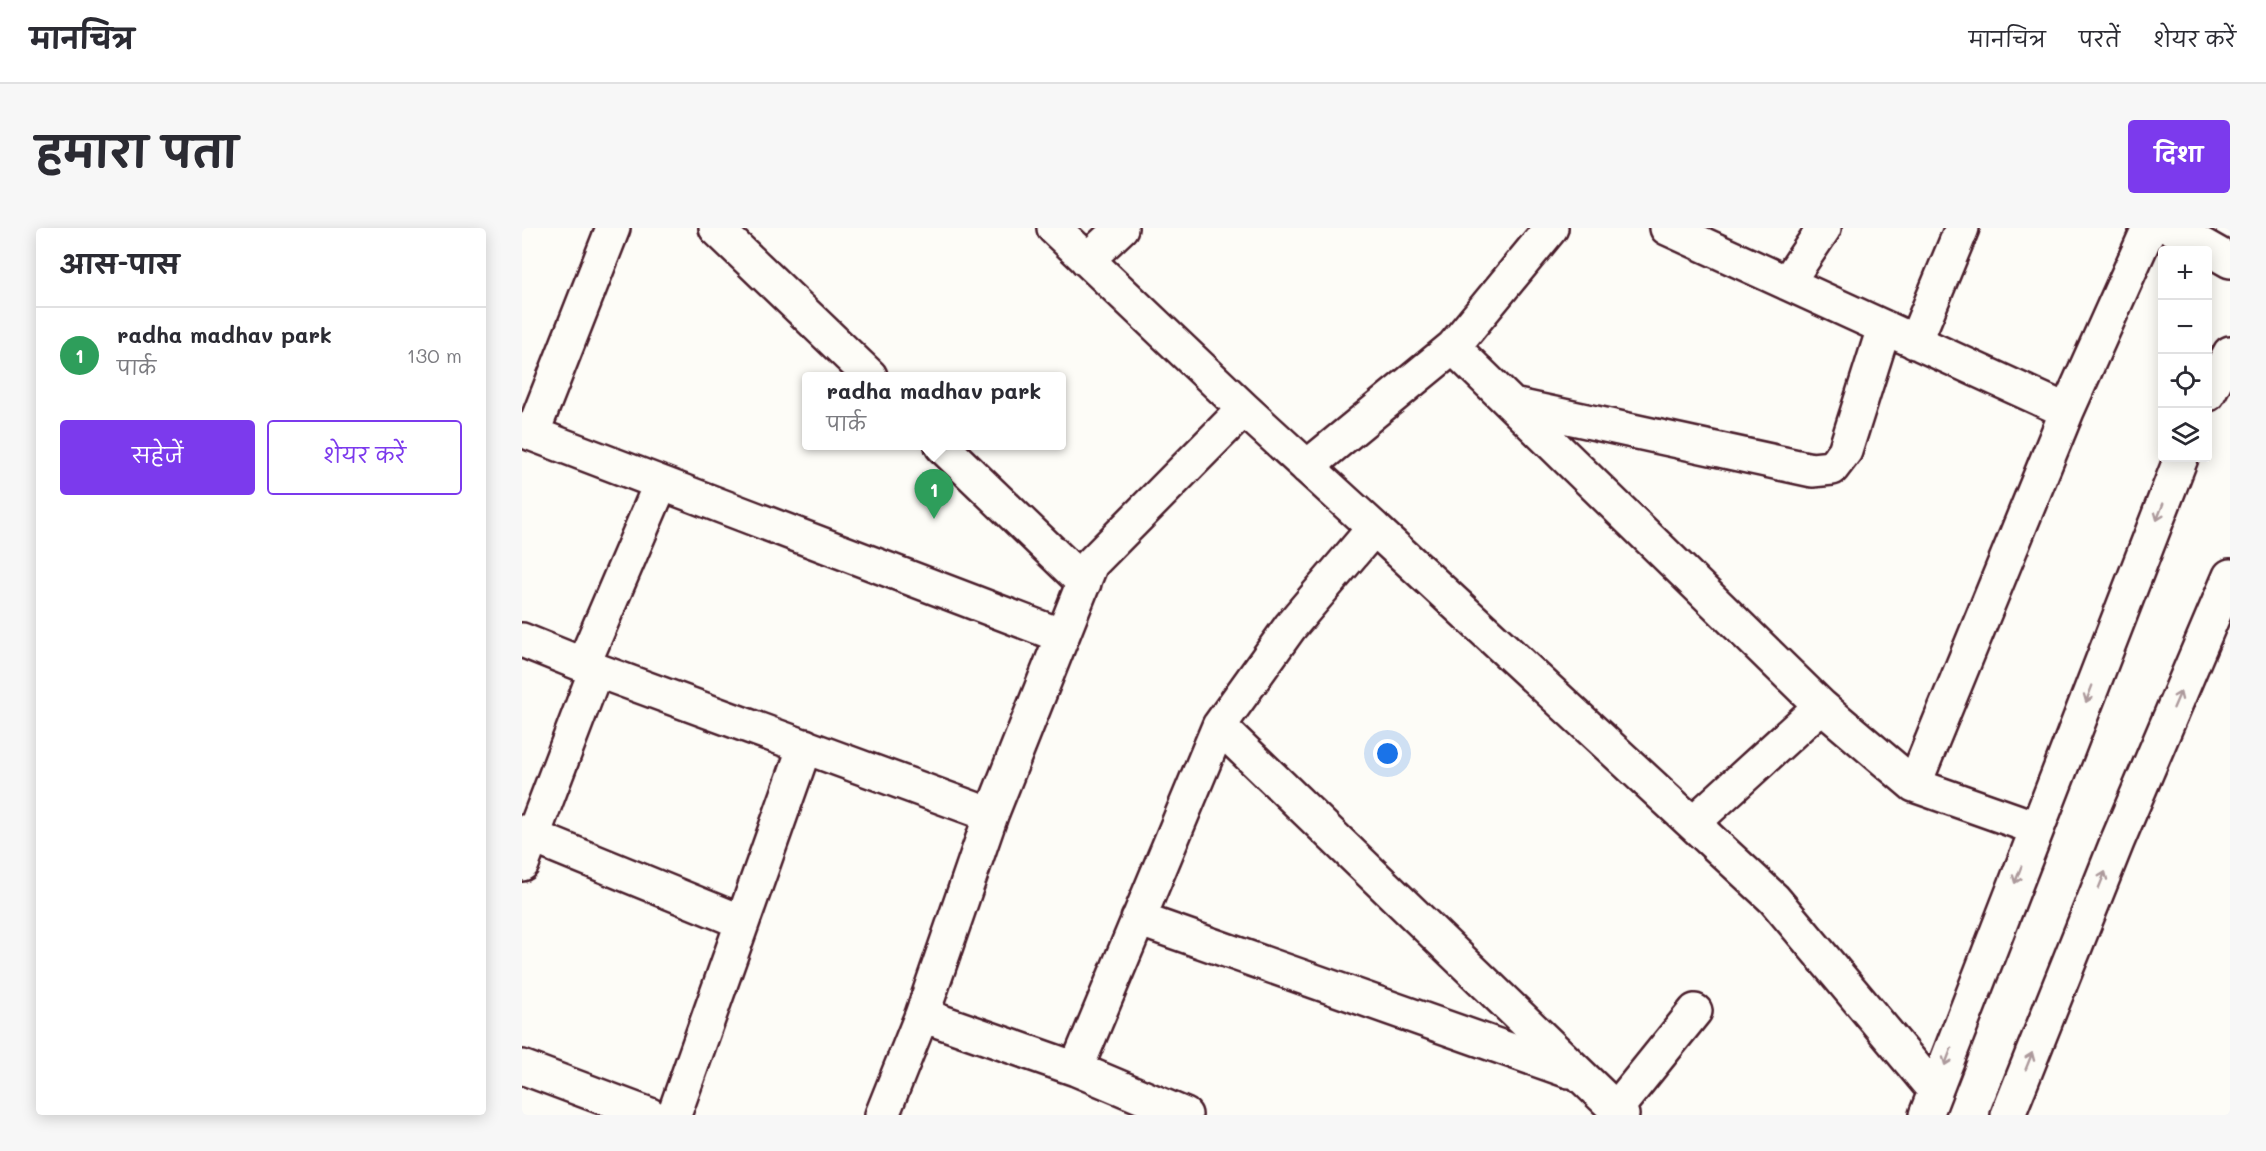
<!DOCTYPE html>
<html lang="hi">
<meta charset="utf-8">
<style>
:root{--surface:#fff;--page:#f7f7f7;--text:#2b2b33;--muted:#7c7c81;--line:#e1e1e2;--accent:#7c3aed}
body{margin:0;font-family:Mali,"Playpen Sans Deva",sans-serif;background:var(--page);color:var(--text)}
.controls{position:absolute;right:18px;top:18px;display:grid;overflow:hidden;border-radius:6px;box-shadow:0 3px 15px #0003}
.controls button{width:54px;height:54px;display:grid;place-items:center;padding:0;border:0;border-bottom:2px solid var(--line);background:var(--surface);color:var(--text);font:30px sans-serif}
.you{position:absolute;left:866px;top:526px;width:21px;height:21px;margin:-15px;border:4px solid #fff;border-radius:50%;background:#1a73e8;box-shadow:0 0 0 9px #1a73e833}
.badge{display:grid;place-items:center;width:39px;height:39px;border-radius:50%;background:var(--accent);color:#fff;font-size:20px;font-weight:700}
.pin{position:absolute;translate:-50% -50px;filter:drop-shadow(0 2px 3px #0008)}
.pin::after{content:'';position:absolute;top:32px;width:21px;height:18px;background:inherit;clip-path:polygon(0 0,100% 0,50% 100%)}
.popup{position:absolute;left:280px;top:144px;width:264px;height:78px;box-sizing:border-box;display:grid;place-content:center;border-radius:6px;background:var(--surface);filter:drop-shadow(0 2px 4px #0005);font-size:20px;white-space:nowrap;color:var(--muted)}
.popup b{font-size:22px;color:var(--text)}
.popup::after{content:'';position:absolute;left:50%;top:100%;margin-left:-12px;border:12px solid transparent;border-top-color:var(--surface)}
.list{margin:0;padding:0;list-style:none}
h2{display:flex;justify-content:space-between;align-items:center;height:78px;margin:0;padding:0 24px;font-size:26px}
h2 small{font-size:20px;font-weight:400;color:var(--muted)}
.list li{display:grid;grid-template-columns:39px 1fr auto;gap:18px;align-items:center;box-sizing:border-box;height:96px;padding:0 24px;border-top:2px solid var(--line)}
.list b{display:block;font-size:22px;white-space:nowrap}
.list p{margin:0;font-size:20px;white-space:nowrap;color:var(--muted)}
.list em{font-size:20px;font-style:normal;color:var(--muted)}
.actions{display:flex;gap:12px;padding:18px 24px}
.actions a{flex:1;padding:14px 0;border:2px solid var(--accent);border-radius:6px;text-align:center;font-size:21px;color:var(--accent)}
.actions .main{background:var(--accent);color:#fff}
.icon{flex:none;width:33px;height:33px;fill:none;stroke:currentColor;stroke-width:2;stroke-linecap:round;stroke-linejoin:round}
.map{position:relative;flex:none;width:1708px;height:887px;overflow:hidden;border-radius:6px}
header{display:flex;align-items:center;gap:36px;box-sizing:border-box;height:84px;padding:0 30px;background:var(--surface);border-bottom:2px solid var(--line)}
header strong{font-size:28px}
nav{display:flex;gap:33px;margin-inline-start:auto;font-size:21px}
.intro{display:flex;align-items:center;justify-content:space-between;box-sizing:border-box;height:144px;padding:0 36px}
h1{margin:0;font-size:42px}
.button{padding:15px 27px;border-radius:6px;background:var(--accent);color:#fff;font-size:21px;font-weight:700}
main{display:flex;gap:36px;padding:0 36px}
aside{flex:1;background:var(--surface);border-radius:6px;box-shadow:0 3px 15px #0003}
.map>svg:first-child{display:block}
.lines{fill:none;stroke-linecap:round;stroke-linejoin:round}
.minor-casing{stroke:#4a1f2b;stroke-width:38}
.minor{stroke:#fdfcf7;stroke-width:33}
.oneway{stroke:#ac999b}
</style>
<header>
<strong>मानचित्र</strong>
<nav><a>मानचित्र</a><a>परतें</a><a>शेयर करें</a></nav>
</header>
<div class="intro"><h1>हमारा पता</h1><a class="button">दिशा</a></div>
<main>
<aside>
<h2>आस-पास<small></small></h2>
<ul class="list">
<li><span class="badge" style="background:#2e9e5b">1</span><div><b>radha madhav park</b><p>पार्क</p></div><em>130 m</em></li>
</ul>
<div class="actions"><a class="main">सहेजें</a><a>शेयर करें</a></div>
</aside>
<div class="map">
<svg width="1708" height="887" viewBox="0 0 1708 887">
<rect width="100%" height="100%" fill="#fdfcf7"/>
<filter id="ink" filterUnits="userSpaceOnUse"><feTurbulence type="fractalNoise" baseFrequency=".0167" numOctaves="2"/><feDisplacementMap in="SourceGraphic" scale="12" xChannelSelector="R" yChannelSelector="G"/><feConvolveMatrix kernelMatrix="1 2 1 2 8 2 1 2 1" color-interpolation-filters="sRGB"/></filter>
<g filter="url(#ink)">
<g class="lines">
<g class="minor-casing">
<path id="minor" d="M194 0 348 148
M532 0 722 181
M1145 0 1545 183 1392 557
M1650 0 1708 33
M565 32 599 0
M1265 55 1302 0
M1393 114 1440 0
M931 119 1029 0
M1686 166 1708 125
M991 177 1290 242 1310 240 1323 223 1362 100
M1545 183 1627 0
M0 202 540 408
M10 206 91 0
M420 218 562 355
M785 239 931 119 1299 478
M852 300 1252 671 1413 863
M0 412 74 442 0 636
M61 437 139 255
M74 442 469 587 400 787
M469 587 569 336 722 181 852 300 768 399 697 498
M1171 595 1299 478 1392 557 1514 600
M0 604 220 694
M616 691 1047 843
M0 839 128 887
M554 841 663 887
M1094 881 1173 783
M152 887 283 518
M360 887 400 787 554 841 697 498 1100 887
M1404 887 1659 230
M1486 887 1595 614 1708 348"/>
</g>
<use href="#minor" class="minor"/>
</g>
<defs><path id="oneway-shaft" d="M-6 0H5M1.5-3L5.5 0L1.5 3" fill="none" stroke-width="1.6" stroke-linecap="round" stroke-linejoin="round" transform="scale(1.5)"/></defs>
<g class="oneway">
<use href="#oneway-shaft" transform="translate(1638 284) rotate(111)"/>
<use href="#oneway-shaft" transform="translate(1567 466) rotate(111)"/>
<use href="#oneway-shaft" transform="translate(1655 472) rotate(-67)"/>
<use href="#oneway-shaft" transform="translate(1496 647) rotate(111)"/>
<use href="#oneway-shaft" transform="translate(1580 652) rotate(-68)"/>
<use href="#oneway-shaft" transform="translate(1426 829) rotate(111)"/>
<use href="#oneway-shaft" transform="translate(1507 833) rotate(-68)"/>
</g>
</g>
</svg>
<div class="controls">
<button>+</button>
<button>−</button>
<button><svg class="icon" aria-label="locate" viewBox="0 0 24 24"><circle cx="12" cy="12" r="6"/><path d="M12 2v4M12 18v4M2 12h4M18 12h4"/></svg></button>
<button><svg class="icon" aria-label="layers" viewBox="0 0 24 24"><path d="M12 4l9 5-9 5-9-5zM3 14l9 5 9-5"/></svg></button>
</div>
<div class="you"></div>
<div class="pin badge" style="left:412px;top:291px;background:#2e9e5b">1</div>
<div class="popup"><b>radha madhav park</b>पार्क</div>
</div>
</main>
